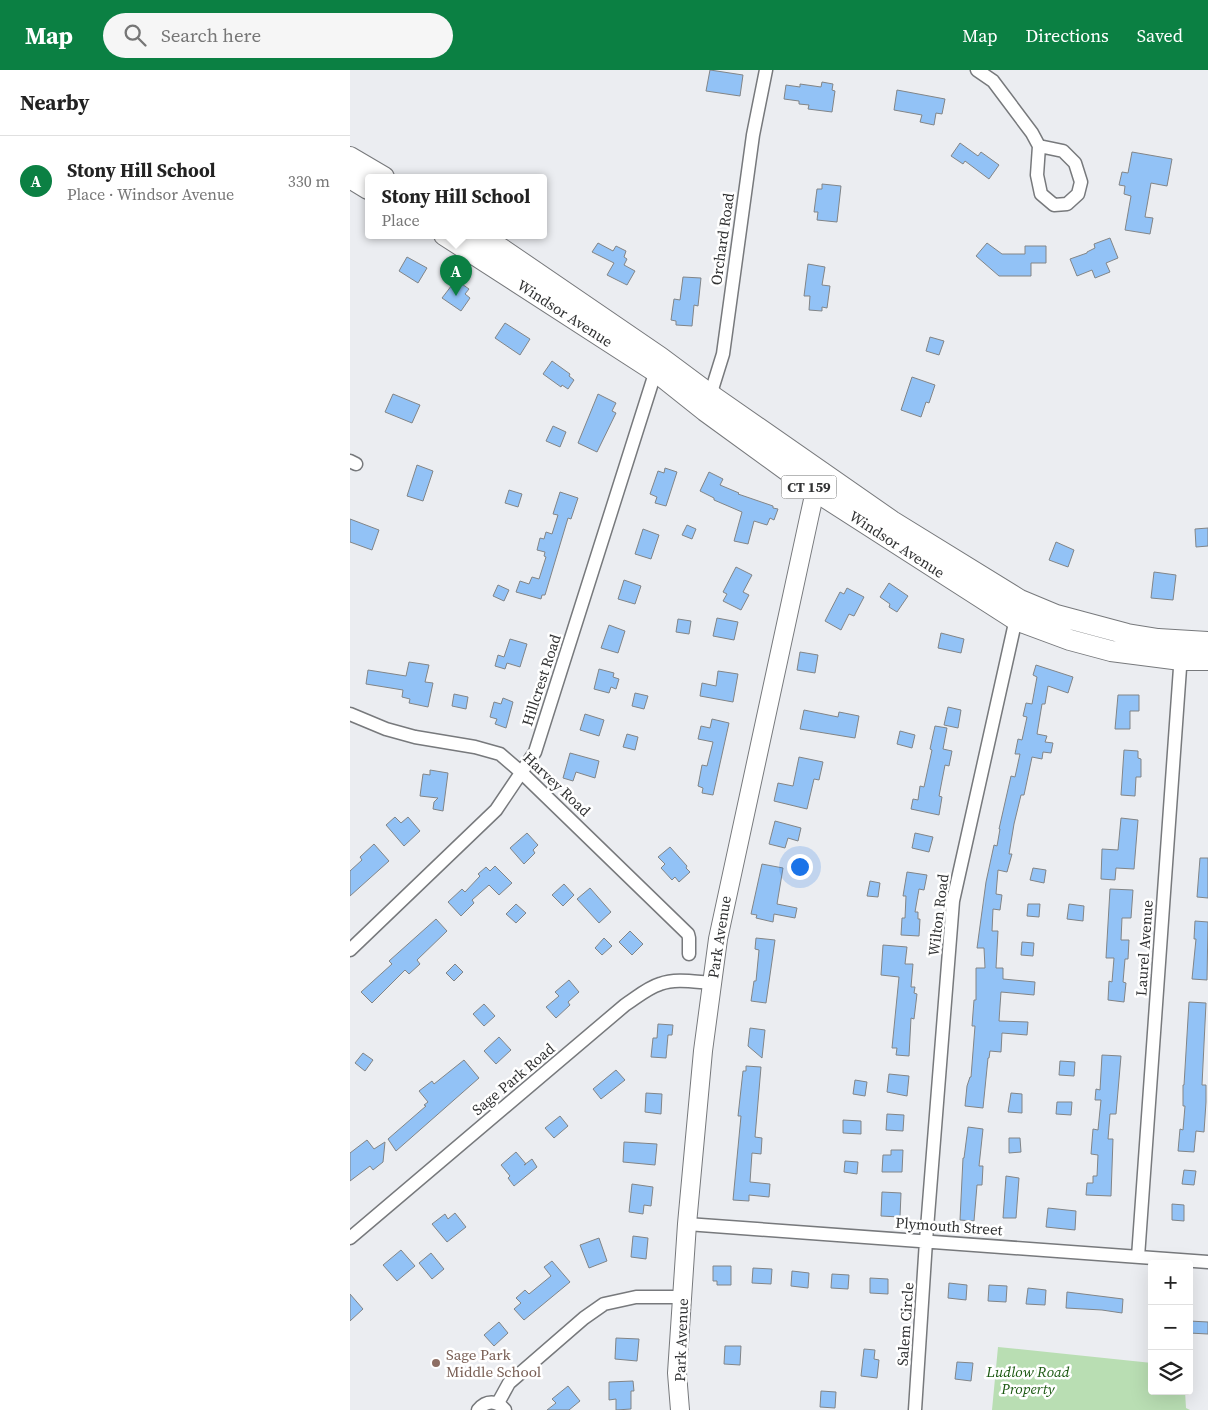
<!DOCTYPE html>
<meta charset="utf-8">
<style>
:root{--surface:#fff;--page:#f6f6f6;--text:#222;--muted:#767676;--line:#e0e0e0;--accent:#0b8043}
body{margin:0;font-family:"Source Serif 4",serif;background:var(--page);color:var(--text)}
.controls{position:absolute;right:15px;bottom:15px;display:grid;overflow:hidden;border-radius:5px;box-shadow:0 5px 20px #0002}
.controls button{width:45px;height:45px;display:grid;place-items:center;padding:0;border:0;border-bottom:1px solid var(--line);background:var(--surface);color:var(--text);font:25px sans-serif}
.you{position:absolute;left:449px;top:796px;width:18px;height:18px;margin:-12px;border:4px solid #fff;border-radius:50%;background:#1a73e8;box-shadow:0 0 0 8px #1a73e833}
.badge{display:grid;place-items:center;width:32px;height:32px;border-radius:50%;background:var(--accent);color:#fff;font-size:16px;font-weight:700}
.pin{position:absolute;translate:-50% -41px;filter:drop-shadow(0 1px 2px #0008)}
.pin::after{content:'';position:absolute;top:26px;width:18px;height:15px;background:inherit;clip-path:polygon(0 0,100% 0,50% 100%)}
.popup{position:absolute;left:15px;top:104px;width:182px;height:65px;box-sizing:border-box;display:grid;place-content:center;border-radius:5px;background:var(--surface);filter:drop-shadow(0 1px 4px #0005);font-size:16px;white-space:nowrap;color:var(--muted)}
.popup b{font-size:19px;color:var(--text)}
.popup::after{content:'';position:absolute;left:50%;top:100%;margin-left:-10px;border:10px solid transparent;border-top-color:var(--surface)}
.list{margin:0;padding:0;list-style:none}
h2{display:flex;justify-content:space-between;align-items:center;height:65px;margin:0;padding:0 20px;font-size:21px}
h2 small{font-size:16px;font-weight:400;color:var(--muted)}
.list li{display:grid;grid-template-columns:32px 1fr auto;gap:15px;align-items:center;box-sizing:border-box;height:90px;padding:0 20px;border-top:1px solid var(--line)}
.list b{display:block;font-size:19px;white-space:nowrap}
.list p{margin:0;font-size:16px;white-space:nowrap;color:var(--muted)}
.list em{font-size:16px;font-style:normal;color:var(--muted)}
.icon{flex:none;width:28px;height:28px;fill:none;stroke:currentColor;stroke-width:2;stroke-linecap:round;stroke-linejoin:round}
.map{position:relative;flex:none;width:858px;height:1340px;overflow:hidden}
header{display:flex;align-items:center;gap:30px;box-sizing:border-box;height:70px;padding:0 25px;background:var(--accent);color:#fff}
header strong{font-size:24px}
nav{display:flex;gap:28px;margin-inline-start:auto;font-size:18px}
.search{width:350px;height:45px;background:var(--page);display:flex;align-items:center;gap:12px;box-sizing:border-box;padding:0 18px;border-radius:28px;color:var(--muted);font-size:19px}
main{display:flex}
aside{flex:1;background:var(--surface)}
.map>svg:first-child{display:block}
.green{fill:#b9deb3}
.building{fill:#92c2f6;stroke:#828587}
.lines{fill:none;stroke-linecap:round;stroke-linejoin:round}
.minor-casing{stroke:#77797c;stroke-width:15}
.secondary-casing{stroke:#77797c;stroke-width:20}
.primary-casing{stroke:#77797c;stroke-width:22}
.minor{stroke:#fff;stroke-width:12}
.secondary{stroke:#fff;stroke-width:18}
.primary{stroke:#fff;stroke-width:20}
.education-dot{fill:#8d6e63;stroke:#fff;stroke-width:2}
.labels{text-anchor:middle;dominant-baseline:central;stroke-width:5;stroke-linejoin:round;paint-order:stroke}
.shield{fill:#fff;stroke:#6f7070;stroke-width:1}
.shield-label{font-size:14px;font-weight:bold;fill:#313233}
.street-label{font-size:15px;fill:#313233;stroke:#fff}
.education-label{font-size:15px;fill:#785e54;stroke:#fff;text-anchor:start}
.park-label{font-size:15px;font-style:italic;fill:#1c5912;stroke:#fff}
</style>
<header>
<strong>Map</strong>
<div class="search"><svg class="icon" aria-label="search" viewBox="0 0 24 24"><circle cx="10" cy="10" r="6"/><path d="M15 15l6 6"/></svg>Search here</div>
<nav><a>Map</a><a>Directions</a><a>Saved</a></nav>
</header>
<main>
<aside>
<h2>Nearby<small></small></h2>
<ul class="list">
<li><span class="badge">A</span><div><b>Stony Hill School</b><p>Place · Windsor Avenue</p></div><em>330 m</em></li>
</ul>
</aside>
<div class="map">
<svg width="858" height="1340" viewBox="0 0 858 1340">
<rect width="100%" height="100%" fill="#ebedf1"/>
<path class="green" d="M648 1277 802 1293V1321H835L836 1338 840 1340H642Z"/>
<path class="building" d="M360 0 393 5 390 26 356 21Z
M472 12 483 14 482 20 485 21 482 42 458 39 459 35 449 34V31L434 29 436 15 450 17V14L471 17Z
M547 20 595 29 592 44 586 43 584 55 570 52 572 45 544 40Z
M610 73 628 86 631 82 649 95 639 109 615 91 613 94 601 86Z
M782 82 822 89 817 116 801 113 795 147 803 148 800 164 775 160 781 126 774 124 775 116 769 115 772 102 778 103Z
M472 114 491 116 487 152 467 150 468 142H464L467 119H472Z
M760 168 768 188 756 193 760 202 745 208 742 200 727 206 720 189 737 183V182L745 178 744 174Z
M248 173 263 181 266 176 276 181 274 187 277 189 274 195 285 201 277 215 257 205 264 193 242 182Z
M637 173 652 184H675V176H696V193H681V206H649L626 186Z
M57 187 77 198 68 213 49 201Z
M458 194 475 197 472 215 480 216 477 238 472 237V241L459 240 460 226H454Z
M333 207 351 208 348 236 344 235 342 256 326 255V251L321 250 324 229 330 230Z
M109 212 119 219 115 224 120 228 111 241 92 228 102 215 105 218Z
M155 253 180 269 170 285 145 268Z
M580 267 594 271 589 285 576 281Z
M202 291 220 304 219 306 224 310 218 319 212 315 211 317 193 304Z
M562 307 585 315 579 333 576 332 571 347 551 340Z
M43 324 70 335 62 353 35 342Z
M248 324 266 333 262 341 266 343 247 382 228 373Z
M203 356 216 362 210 377 196 371Z
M67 395 83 401 73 431 57 426Z
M315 398 327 402 316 436 305 433 307 427 300 424 308 401 314 403Z
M359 402 373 409 370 415 389 423 388 424 423 436V438L428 439 424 450 420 448 417 455 404 451 398 474 384 471 392 442 364 430V428L350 421Z
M159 420 172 424 168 437 155 433Z
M210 422 228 428 221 449 218 448 195 525H192L191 529 166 522 170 511 179 514 182 507 189 509 196 487 194 486 195 482 187 480 190 468 194 469 196 462 202 464 208 445 203 444Z
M0 449 29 460 22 480 0 472Z
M337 455 346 459 342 469 332 465Z
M858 458V476L846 477 845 459Z
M293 459 309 465 301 489 285 484Z
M706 472 724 480 718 497 699 490Z
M386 497 402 505 393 522 399 525 391 540 373 531 377 524 373 522Z
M804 502 826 505 823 530 801 528Z
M274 510 291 516 285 534 268 529Z
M539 513 558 526 547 542 539 537 540 534 530 527Z
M148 515 159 520 154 531 143 526Z
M497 518 514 527 504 546 499 544 491 560 475 551 490 522 494 524Z
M367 548 388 552 384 570 363 566Z
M328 549 341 551 339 564 326 562Z
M259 555 275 561 268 583 251 578Z
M591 563 614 569 611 583 588 578Z
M160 569 177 574 170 597 157 593 155 599 145 596 148 585 154 587Z
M450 582 468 585 465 603 447 600Z
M59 592 79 595 75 612 83 613 78 637 59 633 60 629 52 627 53 620 16 614 18 600 56 606Z
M686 595 723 607 718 623 698 616 695 634H692L687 664 697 666 695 672 703 673 701 683 693 682 692 689 682 687 674 725H671L664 754 659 784H662L657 802 648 800 646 824 652 825 650 840 643 839 642 861H648L646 898H653V909L685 912 684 925 651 922 649 951 678 952 677 965 652 963 651 982 640 981 639 988H638L633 1038 615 1036 617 1016 620 1007H621L625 956H622L624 930H626V898H635L634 878H627L636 812 644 775 647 776 650 759H649L661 706 665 707 670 684H665L668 669 672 670 677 647 673 646 676 633 682 634 687 607 683 605Z
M249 599 264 603 263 607 269 609 266 619 261 617 259 623 244 619Z
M368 601 388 604 383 632 350 626 352 613 366 616Z
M285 623 298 626 294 639 282 636Z
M104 624 118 627 116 639 102 636Z
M768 625H789V641H780V659H765Z
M153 628 163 632 156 658 145 654 147 649 140 647 144 632 151 634Z
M598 637 611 640 608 658 594 655Z
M454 640 488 647 489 642 509 646 505 668 450 659Z
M235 644 254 650 249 666 230 660Z
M362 649 379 653 363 725 352 723 353 718 348 716 352 695 357 696 363 672 348 669 351 656 360 658Z
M585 656 597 658 593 679 602 681 599 696 595 695 589 726 592 727 589 745 561 739 563 729 568 730 570 716 574 717 582 680 580 679Z
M550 661 565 665 562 678 547 674Z
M277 664 288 667 285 680 273 677Z
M774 680 788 681V688L791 689V707H786L785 726 771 725Z
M220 683 249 691 245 708 226 702 223 711 213 708Z
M449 687 473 692 469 710 464 709 457 739 424 731 428 713 443 716Z
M80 700 98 703 93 741 83 739 84 732 88 728 70 726 73 704 80 705Z
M45 747 51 753 58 747 70 761 54 776 36 755Z
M771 748 788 750 784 799 766 798 765 810 751 809 752 779 768 780Z
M425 751 451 758 448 771 438 768 435 778 419 774Z
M177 763 188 775 183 780 185 783 174 794 160 778Z
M565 763 583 767 579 782 562 778Z
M24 774 39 791 0 826V801L12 790 10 787Z
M320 777 337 796 336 798 340 802 329 812 325 807 322 810 311 798 315 794 308 787Z
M850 788H858V828L847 827Z
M412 794 433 798 427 834 447 838 445 848 424 844 423 852 406 848 407 845 401 844Z
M145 796 162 813 149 825 139 815 122 830 124 833 111 846 98 832 112 819 115 822 130 806 128 804 136 797 140 801Z
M683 798 696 800 694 813 680 810Z
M557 802 577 805 574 820 569 819 565 842H568V849H570L569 866 551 865 552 848H555L556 826H553Z
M520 811 530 813 528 827 517 826Z
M214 814 224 825 213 836 202 825Z
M240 818 261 842 249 853 227 829Z
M760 819 783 820 781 848H772L771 870H779L778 889H775L773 912 776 913 774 932 758 930 759 911 762 912 764 888H756Z
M166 834 176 843 166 853 156 844Z
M678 834H690L689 847 677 846Z
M719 834 734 836 733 851 717 849Z
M86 849 97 861 67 890 70 894 59 904 55 900 22 933 11 922 42 894 39 891Z
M845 851 858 852 857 910 842 909 846 869H844Z
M280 861 293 874 282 885 269 872Z
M254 868 262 876 252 885 245 878Z
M406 868 425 870 416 933 401 931 404 911H406L409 880 405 879Z
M672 872 684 873 683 886 671 885Z
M533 875 557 877 555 894H563L561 917H565L564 923 567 924 564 949 561 948 559 986 546 985 547 978H542L549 907 531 905Z
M105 894 113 902 104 911 96 903Z
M219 910 229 922 218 932 220 935 206 948 196 937 209 926 205 922Z
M839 932 856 933 852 1015H856V1032L854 1062 846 1061 844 1082 828 1081 830 1059 833 1060 835 1036H833V1015H834Z
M134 934 145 946 134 956 123 944Z
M308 954 323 955 322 965H318L316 988 301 987 303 968H307Z
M400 958 415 960 412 988 398 976Z
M149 967 161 980 146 994 134 981Z
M13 983 23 990 15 1001 5 993Z
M752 985 771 986 766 1044H760L758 1069H763L761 1126 736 1125 737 1113H743V1106H747L748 1085 741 1084 743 1059 748 1060 751 1030H745L746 1019 750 1020Z
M114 990 129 1008 46 1081 38 1069 76 1036 74 1035 78 1032 69 1021 82 1011 84 1014Z
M710 991 725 992 724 1006 709 1005Z
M396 996 411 997 405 1067 412 1068 411 1084 402 1083 400 1112 420 1114 419 1127 399 1125V1131L383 1130 391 1046H388L393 1001H396Z
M266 1000 275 1010 251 1029 243 1019Z
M539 1004 559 1006 557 1026 537 1022Z
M505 1010 517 1012 515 1026 503 1024Z
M296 1023 312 1024 311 1044 295 1042Z
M661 1023 672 1024V1043L658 1042Z
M707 1032H722L721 1045 706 1044Z
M537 1044 554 1045 553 1061 536 1060Z
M210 1046 218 1056 204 1068 195 1058Z
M493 1050 511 1051V1064L493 1063Z
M618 1057 633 1059 629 1096H633L632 1115H627L624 1151 610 1150 613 1088H614Z
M659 1068H670L671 1082 659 1083Z
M17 1070 24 1079 35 1072 33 1092 23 1100 20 1096 0 1111V1083Z
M274 1072 307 1074 305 1095 273 1092Z
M541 1080H553L552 1102H532L533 1085H541Z
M166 1082 176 1094 174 1095 182 1089 187 1097 164 1116 158 1108 160 1106 151 1095Z
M495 1091 508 1092 507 1104 494 1102Z
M834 1100 846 1101 844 1115 832 1114Z
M656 1106 669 1108 666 1148H653Z
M282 1114 303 1117 301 1136 294 1135 293 1144 279 1142Z
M532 1122 551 1123 550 1147 531 1146Z
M822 1134 834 1135V1151L822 1150Z
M698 1138 726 1141 725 1160 696 1157Z
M105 1143 116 1157 97 1172 82 1154 95 1144 98 1149Z
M283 1166 298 1168 296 1189 281 1187Z
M249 1168 257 1191 239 1198 230 1175Z
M51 1180 65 1196 47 1211 33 1195Z
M81 1183 94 1199 82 1209 69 1193Z
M202 1191 220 1212 174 1250 164 1239 171 1233 166 1228 175 1220 179 1224 201 1206 194 1197Z
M363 1196H381V1215H367V1211H363Z
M403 1198 422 1199 421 1214 402 1213Z
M442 1201 459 1203 458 1218 441 1216Z
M482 1204 499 1205 498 1219 481 1218Z
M520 1208 538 1209V1224L520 1223Z
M599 1213 617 1215 616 1230 598 1228Z
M639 1215 657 1216 656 1232 638 1231Z
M678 1218 696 1220 695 1235 676 1234Z
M717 1222 773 1229 772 1243 752 1240 716 1238Z
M0 1224 13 1239 0 1251Z
M839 1251 858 1252V1264L839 1263Z
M149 1252 158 1263 144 1276 134 1265Z
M266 1268 289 1269 287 1291 265 1289Z
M375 1276H391L390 1295 374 1294Z
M514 1279 525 1280 524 1289 529 1290 527 1308 511 1306Z
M607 1292 623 1293 621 1311 605 1309Z
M283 1311 284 1321H281V1339L266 1340V1329L259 1330V1312Z
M218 1316 230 1331 219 1340H197L206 1333 202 1329Z
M471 1321 486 1322 485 1338 470 1337Z"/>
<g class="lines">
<g class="minor-casing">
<path id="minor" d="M627 0 643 11 682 63 689 76 687 105 691 124 704 135 717 134 728 124 731 112 725 93 713 81 689 76
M359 329 373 284 403 65 416 0
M0 391 6 394
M0 644 36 659 65 667 125 677 150 684 172 703 338 864 339 868V884
M0 880 146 740 185 682 307 297
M337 1154 858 1192
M0 1168 275 935C286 928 297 918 310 914 326 908 345 912 362 913
M788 1187 831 584
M148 1333 159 1313 234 1248 254 1234 286 1227H332
M128 1340C136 1330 147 1330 155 1340
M565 1340 576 1171 603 831 667 544"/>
</g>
<g class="secondary-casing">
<path id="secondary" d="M330 1340 327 1303 337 1154 353 981 368 869 459 448 465 421 470 409"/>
</g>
<g class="primary-casing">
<path id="primary" d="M0 87 34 107
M0 108 18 119
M94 165 306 302 355 341 465 421 666 550 720 570 761 581 831 590H858
M128 165 152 179 310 287 361 325 542 451 670 530 706 545 777 564 808 569 858 572"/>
</g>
<use href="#minor" class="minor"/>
<use href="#secondary" class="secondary"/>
<use href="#primary" class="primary"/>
</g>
<circle class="education-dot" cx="86" cy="1293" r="5"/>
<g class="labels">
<rect class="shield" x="431.5" y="405.5" width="55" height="23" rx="4"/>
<g class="shield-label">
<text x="459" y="417">CT 159</text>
</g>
<g class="street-label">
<text transform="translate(372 169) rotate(-82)">Orchard Road</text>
<text transform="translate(215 243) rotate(33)">Windsor Avenue</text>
<text transform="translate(547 474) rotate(33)">Windsor Avenue</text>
<text transform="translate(191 610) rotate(-72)">Hillcrest Road</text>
<text transform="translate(207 714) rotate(43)">Harvey Road</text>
<text transform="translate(588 845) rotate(-83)">Wilton Road</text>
<text transform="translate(369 867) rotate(-81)">Park Avenue</text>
<text transform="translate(794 878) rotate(-86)">Laurel Avenue</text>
<text transform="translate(163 1009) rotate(-40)">Sage Park Road</text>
<text transform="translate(599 1156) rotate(4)">Plymouth Street</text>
<text transform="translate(555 1254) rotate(-86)">Salem Circle</text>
<text transform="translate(331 1270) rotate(-88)">Park Avenue</text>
</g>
<g class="education-label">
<text x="96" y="1284">Sage Park<tspan x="96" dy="17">Middle School</tspan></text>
</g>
<g class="park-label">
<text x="678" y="1301">Ludlow Road<tspan x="678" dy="17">Property</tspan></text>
</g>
</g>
</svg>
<div class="controls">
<button>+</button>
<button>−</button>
<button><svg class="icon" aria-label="layers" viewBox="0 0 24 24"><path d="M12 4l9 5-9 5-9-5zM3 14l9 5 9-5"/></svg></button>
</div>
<div class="you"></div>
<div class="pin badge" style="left:106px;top:226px">A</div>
<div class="popup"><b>Stony Hill School</b>Place</div>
</div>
</main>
